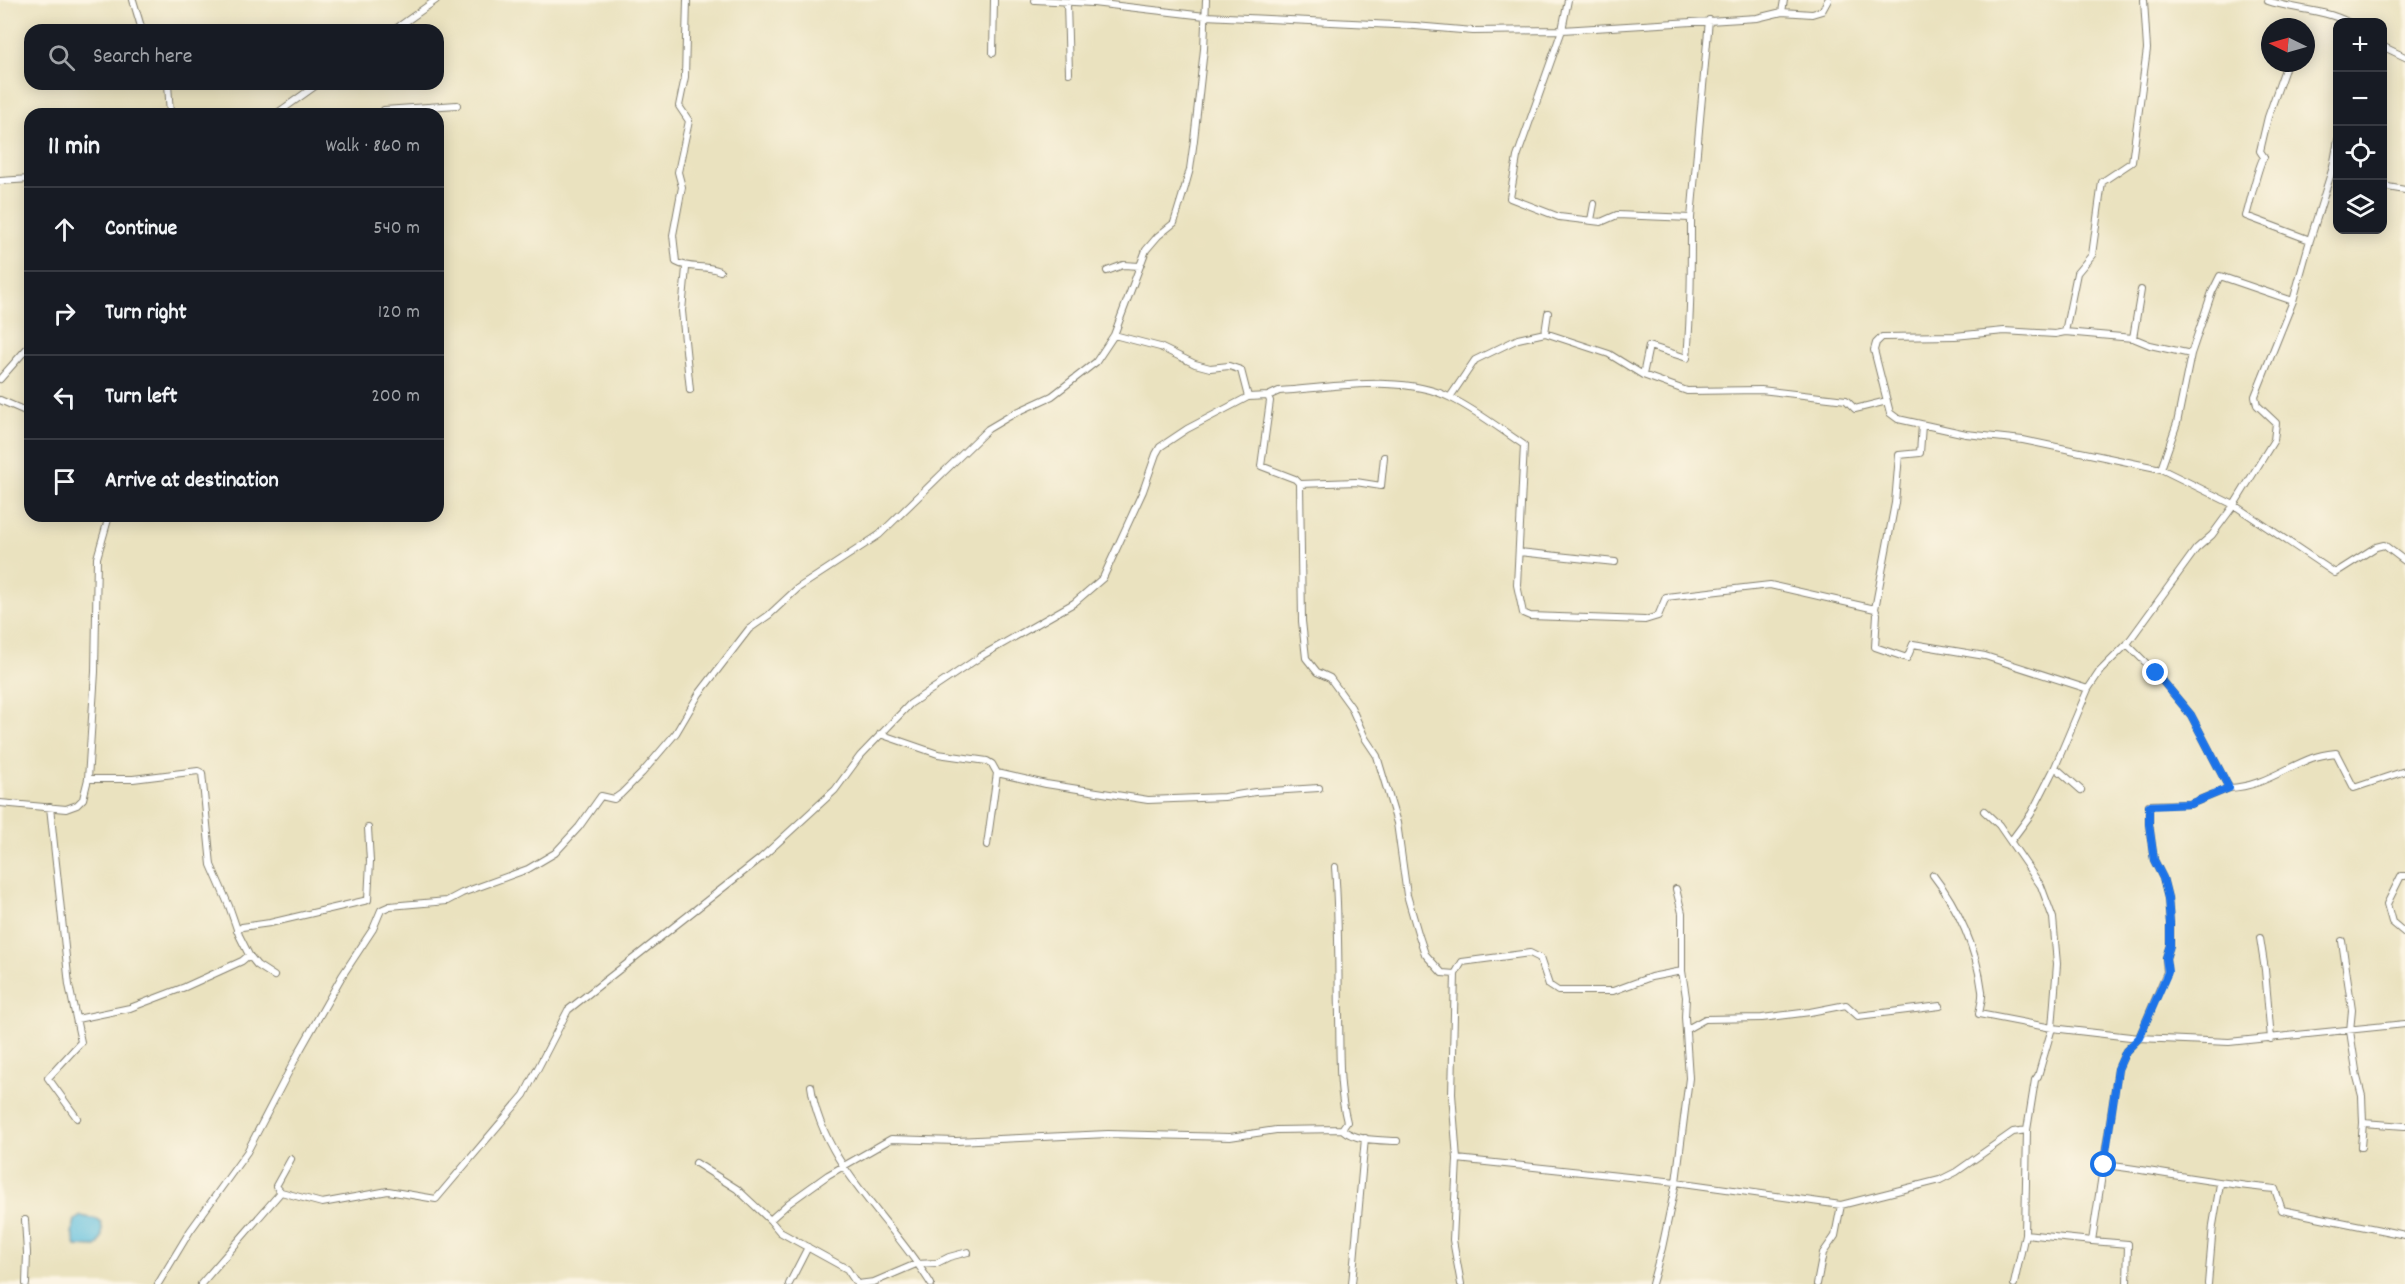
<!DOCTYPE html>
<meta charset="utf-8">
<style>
:root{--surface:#171b24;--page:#20242c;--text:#f1f3f6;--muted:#9ea1a6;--line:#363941}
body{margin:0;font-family:Dekko,sans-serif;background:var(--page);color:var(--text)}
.controls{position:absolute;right:18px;top:18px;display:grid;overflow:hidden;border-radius:12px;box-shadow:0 3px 15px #0003}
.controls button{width:54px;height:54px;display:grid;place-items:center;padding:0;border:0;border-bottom:2px solid var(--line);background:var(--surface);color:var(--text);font:30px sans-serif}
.compass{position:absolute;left:2261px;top:18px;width:54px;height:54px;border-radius:50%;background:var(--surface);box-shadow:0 3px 15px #0003;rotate:275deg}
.stop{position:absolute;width:18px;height:18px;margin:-14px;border:4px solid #1a73e8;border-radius:50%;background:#fff}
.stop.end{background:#1a73e8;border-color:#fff;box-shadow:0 2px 6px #0008}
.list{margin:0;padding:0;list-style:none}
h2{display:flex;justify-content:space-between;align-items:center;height:78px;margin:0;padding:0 24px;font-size:26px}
h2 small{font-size:20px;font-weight:400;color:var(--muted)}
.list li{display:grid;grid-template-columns:39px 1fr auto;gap:18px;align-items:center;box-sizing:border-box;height:84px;padding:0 24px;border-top:2px solid var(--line)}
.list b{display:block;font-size:22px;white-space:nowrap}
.list em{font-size:20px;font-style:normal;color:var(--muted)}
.icon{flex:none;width:33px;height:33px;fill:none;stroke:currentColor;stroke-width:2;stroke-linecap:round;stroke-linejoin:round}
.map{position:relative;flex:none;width:2405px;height:1284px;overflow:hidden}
.search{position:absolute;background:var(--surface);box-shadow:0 3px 15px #0003;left:24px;top:24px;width:420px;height:66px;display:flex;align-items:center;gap:15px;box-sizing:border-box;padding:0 21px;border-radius:18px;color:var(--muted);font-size:22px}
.panel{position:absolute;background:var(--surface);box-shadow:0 3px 15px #0003;left:24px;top:108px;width:420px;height:414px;border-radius:18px}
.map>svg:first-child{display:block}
.water{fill:#61c0df;stroke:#3e6e7e;stroke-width:1.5}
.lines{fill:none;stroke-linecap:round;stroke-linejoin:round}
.minor-casing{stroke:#837f6e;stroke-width:8}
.minor{stroke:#fff;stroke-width:6}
.route{stroke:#1a73e8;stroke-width:8}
</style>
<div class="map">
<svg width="2405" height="1284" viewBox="0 0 2405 1284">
<rect width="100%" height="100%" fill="#fcf5e5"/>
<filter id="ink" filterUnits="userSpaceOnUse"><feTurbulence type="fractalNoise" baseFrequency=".0167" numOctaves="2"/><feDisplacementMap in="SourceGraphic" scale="12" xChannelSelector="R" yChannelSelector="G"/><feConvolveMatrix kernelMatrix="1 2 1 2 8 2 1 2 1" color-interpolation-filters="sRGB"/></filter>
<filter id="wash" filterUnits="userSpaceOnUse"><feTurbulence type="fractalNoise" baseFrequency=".008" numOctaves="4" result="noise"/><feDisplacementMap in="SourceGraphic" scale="24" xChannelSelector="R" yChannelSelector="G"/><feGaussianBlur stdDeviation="1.35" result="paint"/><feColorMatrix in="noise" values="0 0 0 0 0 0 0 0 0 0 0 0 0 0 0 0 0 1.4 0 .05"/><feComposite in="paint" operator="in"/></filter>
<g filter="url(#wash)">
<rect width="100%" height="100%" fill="#eae2bf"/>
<path class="water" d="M81 1216 96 1219 101 1222C103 1232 103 1240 96 1247L76 1246 72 1233 75 1220Z"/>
</g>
<g filter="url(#ink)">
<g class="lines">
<g class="minor-casing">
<path id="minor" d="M133 0 142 30
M687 0 685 77 679 106 689 121 678 172 682 187 673 235 676 262C690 270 705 264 720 271
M1035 0 1093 3 1205 16 1415 26 1473 31 1562 30 1757 18 1782 12 1812 14 1822 11 1828 0
M1568 0 1562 30 1517 157 1510 198 1559 217 1601 222 1617 215 1691 218 1709 20
M2268 1C2295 10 2323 9 2348 22
M1067 3 1069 73
M1782 12 1784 0
M394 30 436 0
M2382 46 2405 57
M993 53 994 0
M2287 63 2268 117 2260 151 2264 157C2258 164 2250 204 2246 216L2310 240
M168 84 170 114
M276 114 318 84
M384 114V110L457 105
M2338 140 2333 167 2310 240 2293 301 2220 276 2212 292 2191 354 2150 345 2133 338 2065 332 2055 334 2004 331 1955 336 1882 337 1876 343 1874 350 1890 413 1898 419 1966 434 2023 440 2161 469 2234 505 2335 573 2376 547 2384 545 2405 561
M0 181 30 179
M2382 186 2405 190
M1591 220 1594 204
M686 268 682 311 690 390
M1107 271 1123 265 1140 266
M2065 332 2077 273 2092 255 2102 182 2132 162 2147 49 2144 0
M1545 333 1548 313
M1114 335 1160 347 1195 364 1210 368 1229 366 1241 370 1248 397
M2133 338 2141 290
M1643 375 1649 346 1687 358C1691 311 1691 266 1691 218
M0 379 30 345
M1268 396 1270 401 1261 466 1295 479 1300 484 1302 621 1306 658 1317 672 1330 678 1351 707 1365 738 1377 756 1397 823 1407 895 1418 933 1425 954 1442 973 1455 974 1462 962 1530 953 1540 958 1549 985 1558 991H1613L1651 977 1682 971V913L1676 889
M1450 397 1475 360 1518 339 1545 333 1609 354 1643 375 1687 391 1761 390 1846 400 1855 409 1887 401
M0 400 30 413
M2161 469 2177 423 2191 354
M1300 484 1356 482 1381 486 1384 457
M1519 552 1615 562
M1875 609 1895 503 1899 455 1920 453 1922 425
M2127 644 2156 673 2191 715 2229 788C2261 787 2283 769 2312 758 2320 755 2328 754 2336 753L2354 788 2405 771
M880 734 938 754 987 761 992 764 997 773 1046 784 1148 800 1224 797 1255 792 1319 788
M2055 767 2081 790
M88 779H133L198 771 202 773 211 865 229 906 239 935 249 955 257 965 274 976
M0 803 66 809 77 805 83 799 88 779 95 672 97 558 109 516
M50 807 69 985 81 1042 48 1078 77 1118
M1984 811 1999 825 2041 886 2053 918 2057 964 2052 1028 2038 1076 2035 1080 2027 1130
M2011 841 2031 814 2055 767 2088 689 2100 671 2127 644 2196 549 2212 535 2234 505 2274 440 2276 423 2257 405 2255 396 2293 301
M987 845 997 773
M1335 867C1339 917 1338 966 1339 1016 1340 1052 1338 1087 1347 1122L1342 1129
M1933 875C1958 907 1977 950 1982 991 1983 998 1980 1007 1979 1014L2052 1028 2139 1038 2229 1042 2405 1024
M2405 876H2401L2387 904 2392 922 2405 933
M237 931 242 927 270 923 368 900 370 861 368 828
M2260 938 2265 970 2271 1039
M2342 941 2352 1010 2350 1031 2357 1077 2362 1096 2363 1123 2405 1126
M1455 974 1452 1094 1457 1159 1453 1240 1461 1284
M77 1019 130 1008 185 987 242 961 249 955
M1687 1029 1705 1019 1762 1018 1810 1012 1846 1005 1858 1016 1940 1006
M811 1086C822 1165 892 1219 931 1284
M2361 1147 2363 1123
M1457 1159 1676 1182 1841 1205 1940 1180 1956 1172 2013 1132 2027 1130 2025 1234 2092 1241 2118 1069 2126 1051 2139 1038 2167 972 2166 958 2170 945V923L2168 898 2163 878 2154 860 2149 824V805L2190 804 2229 788
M696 1163 737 1189 770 1220 780 1232 847 1269 857 1284
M2105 1165C2162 1172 2218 1184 2275 1189L2282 1210 2405 1235
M281 1192 322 1203 388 1191 436 1199 524 1095 568 1010 761 858 835 790 860 756 910 704 983 655 1074 603 1103 578 1143 491 1156 454 1160 447 1187 429 1248 397 1268 396 1279 391C1331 388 1403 373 1451 398 1476 410 1500 429 1524 445L1517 585 1523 613 1530 616 1645 620 1658 616 1666 597 1770 585 1875 609 1877 614 1875 647 1907 658 1913 644 1985 656 2088 689
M25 1220 27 1253 26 1284
M770 1220 789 1203 828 1175 891 1139 956 1141 1108 1134 1230 1137 1276 1130 1342 1129C1355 1141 1379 1140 1397 1141
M2092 1241 2128 1244 2127 1284
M158 1284 190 1231 247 1152 299 1052 342 976 373 929 381 910 390 906 447 901 462 893 528 869 555 853 579 827 601 796 614 799 621 794 642 773 676 733 699 694 749 629 769 615 798 588 879 535 988 429 1015 413 1052 396 1096 362 1114 335 1146 250 1158 236 1174 223 1185 187 1190 169 1194 140 1204 49 1206 0
M201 1284 281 1192 276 1186 291 1159
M789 1284 808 1247
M858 1284 874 1282 916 1264 937 1263 949 1257 968 1252
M1352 1284 1365 1138
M1652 1284 1662 1248 1676 1182 1689 1078 1685 1017 1686 997 1682 971
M1817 1284 1823 1253 1835 1236 1841 1205
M2014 1284 2025 1234
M2208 1284 2213 1225 2220 1184"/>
</g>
<use href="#minor" class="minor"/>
</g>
</g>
<g class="lines" filter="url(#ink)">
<path class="route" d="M2104 1165 2118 1069 2126 1051 2139 1038 2168 972 2166 958 2170 945V923L2168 898 2163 878 2154 860 2149 824V806L2190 804 2229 788 2191 715 2156 673"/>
</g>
</svg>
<div class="controls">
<button>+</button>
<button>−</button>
<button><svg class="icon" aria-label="locate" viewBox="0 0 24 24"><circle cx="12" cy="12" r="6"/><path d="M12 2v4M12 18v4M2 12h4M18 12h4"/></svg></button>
<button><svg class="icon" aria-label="layers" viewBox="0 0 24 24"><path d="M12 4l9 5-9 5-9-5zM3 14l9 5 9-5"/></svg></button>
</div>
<svg class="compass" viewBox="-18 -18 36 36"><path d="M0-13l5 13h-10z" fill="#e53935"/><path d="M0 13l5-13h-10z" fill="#9ea1a6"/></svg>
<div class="stop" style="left:2104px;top:1165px"></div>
<div class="stop end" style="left:2156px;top:673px"></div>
<div class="search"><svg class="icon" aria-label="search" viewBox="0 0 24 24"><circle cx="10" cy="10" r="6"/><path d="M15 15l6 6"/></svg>Search here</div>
<section class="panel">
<h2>11 min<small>Walk · 860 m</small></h2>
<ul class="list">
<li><svg class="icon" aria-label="ahead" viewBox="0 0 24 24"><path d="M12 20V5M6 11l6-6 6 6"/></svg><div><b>Continue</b></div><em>540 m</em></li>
<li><svg class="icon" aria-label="right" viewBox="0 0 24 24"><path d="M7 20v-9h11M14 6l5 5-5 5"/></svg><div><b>Turn right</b></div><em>120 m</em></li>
<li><svg class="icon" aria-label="left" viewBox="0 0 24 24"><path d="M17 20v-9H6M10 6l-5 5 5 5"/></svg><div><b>Turn left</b></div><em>200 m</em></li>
<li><svg class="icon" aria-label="arrive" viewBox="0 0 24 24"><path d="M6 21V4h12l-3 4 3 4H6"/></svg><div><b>Arrive at destination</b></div></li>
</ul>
</section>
</div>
